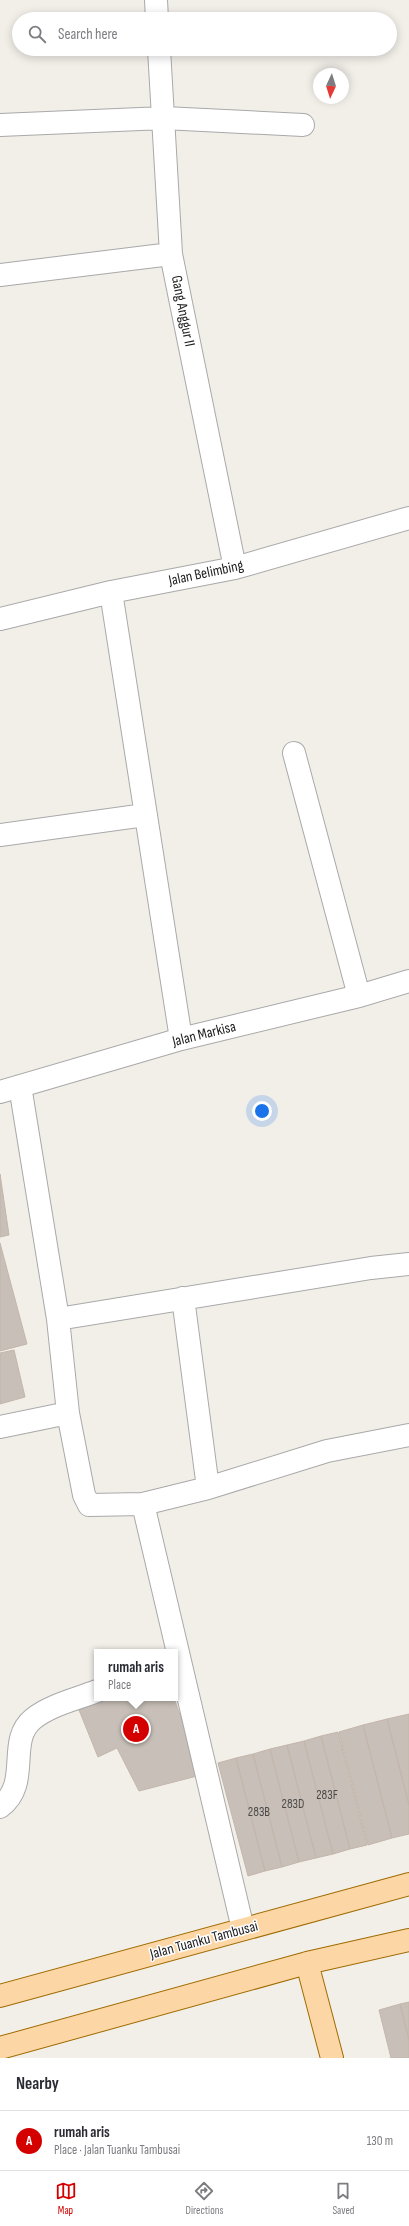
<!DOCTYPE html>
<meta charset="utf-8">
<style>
:root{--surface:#fff;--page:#f2f2f3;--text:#2b2b33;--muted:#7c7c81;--line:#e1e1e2;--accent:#d40000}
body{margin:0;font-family:"Sofia Sans Condensed",sans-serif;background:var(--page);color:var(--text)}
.compass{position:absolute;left:313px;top:68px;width:36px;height:36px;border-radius:50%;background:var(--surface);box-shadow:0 2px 10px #0003;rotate:184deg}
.you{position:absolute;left:262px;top:1111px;width:14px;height:14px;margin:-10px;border:3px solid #fff;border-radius:50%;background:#1a73e8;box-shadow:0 0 0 6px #1a73e833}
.badge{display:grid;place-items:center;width:26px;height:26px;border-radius:50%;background:var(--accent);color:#fff;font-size:13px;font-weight:700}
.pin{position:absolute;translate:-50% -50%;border:2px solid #fff;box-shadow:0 1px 4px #0006}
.popup{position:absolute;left:94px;top:1649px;width:84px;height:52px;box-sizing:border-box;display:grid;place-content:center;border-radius:0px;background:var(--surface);filter:drop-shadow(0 1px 3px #0005);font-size:13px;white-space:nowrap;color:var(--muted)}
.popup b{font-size:15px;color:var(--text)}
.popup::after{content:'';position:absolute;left:50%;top:100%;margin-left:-8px;border:8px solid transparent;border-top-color:var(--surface)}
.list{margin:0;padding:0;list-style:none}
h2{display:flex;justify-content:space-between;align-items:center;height:52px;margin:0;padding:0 16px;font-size:17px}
h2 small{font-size:13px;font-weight:400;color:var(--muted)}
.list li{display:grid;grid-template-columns:26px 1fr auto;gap:12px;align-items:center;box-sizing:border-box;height:60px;padding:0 16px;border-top:1px solid var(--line)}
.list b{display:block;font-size:15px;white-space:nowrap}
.list p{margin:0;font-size:13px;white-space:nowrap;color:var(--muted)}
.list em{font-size:13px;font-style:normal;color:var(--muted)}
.icon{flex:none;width:22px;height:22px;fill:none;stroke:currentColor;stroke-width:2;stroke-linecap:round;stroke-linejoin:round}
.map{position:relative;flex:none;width:409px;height:2058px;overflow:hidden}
.search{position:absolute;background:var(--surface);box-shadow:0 2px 10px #0003;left:12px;right:12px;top:12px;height:44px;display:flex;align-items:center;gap:10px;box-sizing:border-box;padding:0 14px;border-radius:22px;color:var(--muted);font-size:15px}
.sheet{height:112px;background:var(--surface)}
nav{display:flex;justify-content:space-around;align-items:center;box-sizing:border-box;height:56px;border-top:1px solid var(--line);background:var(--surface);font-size:11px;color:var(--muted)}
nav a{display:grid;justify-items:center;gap:2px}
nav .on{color:var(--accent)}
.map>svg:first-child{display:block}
.building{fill:#c7bfb8;stroke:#c4b6ab}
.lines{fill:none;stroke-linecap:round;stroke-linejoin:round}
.minor-casing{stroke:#a9a9a9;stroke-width:24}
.major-casing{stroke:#a06b00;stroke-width:24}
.minor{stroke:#fff;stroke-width:22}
.major{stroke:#fcd6a4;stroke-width:22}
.labels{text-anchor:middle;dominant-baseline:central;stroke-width:3;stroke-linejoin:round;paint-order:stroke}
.number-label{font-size:13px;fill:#4b4948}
.street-label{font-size:15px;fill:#222;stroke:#fff}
</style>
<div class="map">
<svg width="409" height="2058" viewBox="0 0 409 2058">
<rect width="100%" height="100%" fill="#f2efe9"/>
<path class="building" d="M0 1174 9 1235 0 1237Z
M0 1243 27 1344 0 1351Z
M14 1350 25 1397 0 1404V1353Z
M113 1698H174L201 1775 139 1791 117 1748 98 1757 79 1710Z
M409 1714V1805L387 1719Z
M387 1719 409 1805V1834L392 1838 363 1725Z
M363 1725 392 1838 368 1845 339 1732Z
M338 1732 367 1845 350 1849 321 1736Z
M321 1736 350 1849 333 1854 304 1741Z
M304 1741 333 1854 316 1858 287 1745Z
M287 1745 316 1858 299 1862 270 1749Z
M270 1749 299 1862 282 1867 253 1754Z
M253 1754 282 1867 265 1871 236 1758Z
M236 1758 265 1871 248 1876 218 1763Z
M409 2002V2040L400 2004Z
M400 2004 409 2040V2058H391L379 2010Z"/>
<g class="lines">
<g class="minor-casing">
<path id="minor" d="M156 0 157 19
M159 49 171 254 235 568
M0 125 164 118 303 125
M0 275 171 254
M111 592 181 1039
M0 619 111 592 235 568 409 518
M294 753 359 996
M0 835 145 815
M20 1086 58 1319 68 1413 84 1495 89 1505 143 1504 208 1488 327 1451 409 1435
M0 1092 181 1039 359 996 409 981
M183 1298 208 1488
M58 1319 371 1268 409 1264
M0 1427 68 1413
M143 1504 243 1929
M0 1807C32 1783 6 1741 33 1719 50 1705 77 1699 97 1691"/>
</g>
<g class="major-casing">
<path id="major" d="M307 1963 332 2058
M0 1996 409 1884
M0 2048 307 1963 409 1940"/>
</g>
<use href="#minor" class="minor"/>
<use href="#major" class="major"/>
</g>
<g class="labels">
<g class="number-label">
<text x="327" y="1795">283F</text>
<text x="293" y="1804">283D</text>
<text x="259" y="1812">283B</text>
</g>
<g class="street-label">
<text transform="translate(183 311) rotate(79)">Gang Anggur II</text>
<text transform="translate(206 573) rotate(-12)">Jalan Belimbing</text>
<text transform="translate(204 1034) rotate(-14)">Jalan Markisa</text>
<text transform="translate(204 1940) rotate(-15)">Jalan Tuanku Tambusai</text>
</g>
</g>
</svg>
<svg class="compass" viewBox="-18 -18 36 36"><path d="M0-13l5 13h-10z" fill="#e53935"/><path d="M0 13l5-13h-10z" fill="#7c7c81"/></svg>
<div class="you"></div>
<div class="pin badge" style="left:136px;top:1729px">A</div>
<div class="popup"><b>rumah aris</b>Place</div>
<div class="search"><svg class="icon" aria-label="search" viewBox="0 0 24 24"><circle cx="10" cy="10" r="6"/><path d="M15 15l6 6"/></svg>Search here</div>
</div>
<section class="sheet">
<h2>Nearby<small></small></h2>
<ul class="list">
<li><span class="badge">A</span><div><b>rumah aris</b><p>Place · Jalan Tuanku Tambusai</p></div><em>130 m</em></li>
</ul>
</section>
<nav>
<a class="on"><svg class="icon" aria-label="map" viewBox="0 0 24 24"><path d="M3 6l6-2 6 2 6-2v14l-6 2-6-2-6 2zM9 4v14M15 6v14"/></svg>Map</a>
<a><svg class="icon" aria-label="directions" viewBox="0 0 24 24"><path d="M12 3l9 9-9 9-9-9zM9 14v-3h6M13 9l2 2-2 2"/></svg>Directions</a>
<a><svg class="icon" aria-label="saved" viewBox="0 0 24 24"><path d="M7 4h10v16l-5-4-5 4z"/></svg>Saved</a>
</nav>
